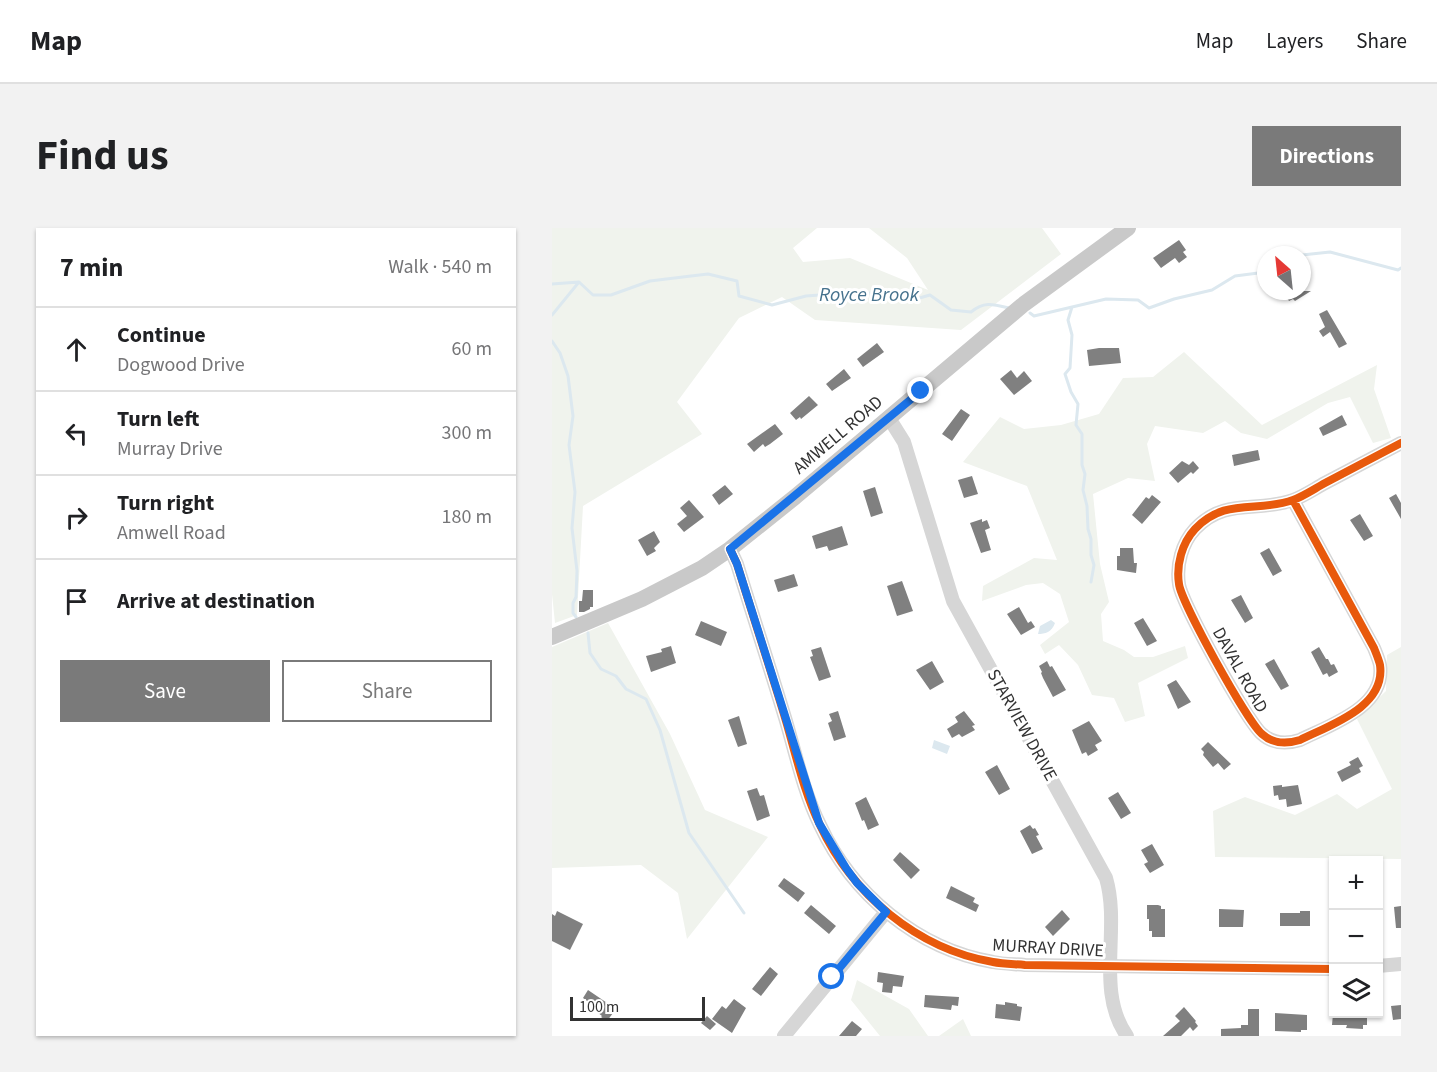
<!DOCTYPE html>
<meta charset="utf-8">
<style>
:root{--surface:#fff;--page:#f2f2f2;--text:#202124;--muted:#757577;--line:#e0e0e0;--accent:#7a7a7a}
body{margin:0;font-family:"Source Sans 3",sans-serif;background:var(--page);color:var(--text)}
.controls{position:absolute;right:18px;bottom:18px;display:grid;overflow:hidden;border-radius:0px;box-shadow:0 2px 4px #0004}
.controls button{width:54px;height:54px;display:grid;place-items:center;padding:0;border:0;border-bottom:2px solid var(--line);background:var(--surface);color:var(--text);font:30px sans-serif}
.compass{position:absolute;left:705px;top:18px;width:54px;height:54px;border-radius:50%;background:var(--surface);box-shadow:0 2px 4px #0004;rotate:333deg}
.scale{position:absolute;left:18px;bottom:15px;width:135px;box-sizing:border-box;padding-left:6px;border:3px solid #323232;border-top:0;font-size:16px;line-height:21px;white-space:nowrap;color:#323232;-webkit-text-stroke:4px #fff;paint-order:stroke}
.stop{position:absolute;width:18px;height:18px;margin:-14px;border:4px solid #1a73e8;border-radius:50%;background:#fff}
.stop.end{background:#1a73e8;border-color:#fff;box-shadow:0 2px 6px #0008}
.list{margin:0;padding:0;list-style:none}
h2{display:flex;justify-content:space-between;align-items:center;height:78px;margin:0;padding:0 24px;font-size:26px}
h2 small{font-size:20px;font-weight:400;color:var(--muted)}
.list li{display:grid;grid-template-columns:39px 1fr auto;gap:18px;align-items:center;box-sizing:border-box;height:84px;padding:0 24px;border-top:2px solid var(--line)}
.list b{display:block;font-size:22px;white-space:nowrap}
.list p{margin:0;font-size:20px;white-space:nowrap;color:var(--muted)}
.list em{font-size:20px;font-style:normal;color:var(--muted)}
.actions{display:flex;gap:12px;padding:18px 24px}
.actions a{flex:1;padding:14px 0;border:2px solid var(--accent);border-radius:0px;text-align:center;font-size:21px;color:var(--accent)}
.actions .main{background:var(--accent);color:#fff}
.icon{flex:none;width:33px;height:33px;fill:none;stroke:currentColor;stroke-width:2;stroke-linecap:round;stroke-linejoin:round}
.map{position:relative;flex:none;width:849px;height:808px;overflow:hidden;border-radius:0px}
header{display:flex;align-items:center;gap:36px;box-sizing:border-box;height:84px;padding:0 30px;background:var(--surface);border-bottom:2px solid var(--line)}
header strong{font-size:28px}
nav{display:flex;gap:33px;margin-inline-start:auto;font-size:21px}
.intro{display:flex;align-items:center;justify-content:space-between;box-sizing:border-box;height:144px;padding:0 36px}
h1{margin:0;font-size:42px}
.button{padding:15px 27px;border-radius:0px;background:var(--accent);color:#fff;font-size:21px;font-weight:700}
main{display:flex;gap:36px;padding:0 36px}
aside{flex:1;background:var(--surface);border-radius:0px;box-shadow:0 2px 4px #0004}
.map>svg:first-child{display:block}
.green{fill:#f0f3ed}
.water{fill:#dce8ef}
.lines{fill:none;stroke-linecap:round;stroke-linejoin:round}
.stream{stroke:#dce8ef;stroke-width:3}
.building{fill:#808080}
.minor{stroke:#d6d6d6;stroke-width:14}
.major{stroke:#c9c9c9;stroke-width:16}
.cycleway-casing{stroke:#fff;stroke-width:11}
.cycleway{stroke:#e8590c;stroke-width:8}
.route{stroke:#1a73e8;stroke-width:8}
.labels{text-anchor:middle;dominant-baseline:central;stroke-width:6;stroke-linejoin:round;paint-order:stroke}
.street-label{font-size:18px;fill:#323232;stroke:#fff}
.water-label{font-size:20px;font-style:italic;fill:#46728d;stroke:#fff}
</style>
<header>
<strong>Map</strong>
<nav><a>Map</a><a>Layers</a><a>Share</a></nav>
</header>
<div class="intro"><h1>Find us</h1><a class="button">Directions</a></div>
<main>
<aside>
<h2>7 min<small>Walk · 540 m</small></h2>
<ul class="list">
<li><svg class="icon" aria-label="ahead" viewBox="0 0 24 24"><path d="M12 20V5M6 11l6-6 6 6"/></svg><div><b>Continue</b><p>Dogwood Drive</p></div><em>60 m</em></li>
<li><svg class="icon" aria-label="left" viewBox="0 0 24 24"><path d="M17 20v-9H6M10 6l-5 5 5 5"/></svg><div><b>Turn left</b><p>Murray Drive</p></div><em>300 m</em></li>
<li><svg class="icon" aria-label="right" viewBox="0 0 24 24"><path d="M7 20v-9h11M14 6l5 5-5 5"/></svg><div><b>Turn right</b><p>Amwell Road</p></div><em>180 m</em></li>
<li><svg class="icon" aria-label="arrive" viewBox="0 0 24 24"><path d="M6 21V4h12l-3 4 3 4H6"/></svg><div><b>Arrive at destination</b></div></li>
</ul>
<div class="actions"><a class="main">Save</a><a>Share</a></div>
</aside>
<div class="map">
<svg width="849" height="808" viewBox="0 0 849 808">
<rect width="100%" height="100%" fill="#fff"/>
<path class="green" d="M0 0H265L241 20 251 34 298 30 376 62 355 30 317 0H490L509 26 409 102 263 92 230 69 187 90 125 174 150 206 31 278 25 387 3 395 0 366Z
M632 124 710 197 825 137 822 161 839 210 821 215 798 169 776 175 715 211 689 205 673 193 651 205 603 198 595 216 603 253 576 250 541 266 548 336 557 374 549 386 551 413 572 422 582 429H601L633 418 636 430 586 455 593 488 573 494 562 470 540 467 526 437 507 417 493 426 488 417 517 394 508 366 491 355 474 357 430 373 431 358 482 330 505 332 475 258 411 234 448 189 472 201 509 197 547 186 571 150 601 149Z
M56 395 118 506 153 582 216 609 135 711 126 665 89 637 0 640V419Z
M849 419V631L663 629 661 583 693 569 743 587 785 566 805 581 840 561 805 491 834 463 835 427Z
M305 752 357 781 376 808H328L299 772Z
M411 791 419 808H387Z"/>
<path class="water" d="M499 392 503 395C500 404 493 406 486 406L488 398Z
M382 512 398 518 395 526 380 520Z"/>
<g class="lines">
<path class="stream" d="M750 27 778 24 846 42 849 40
M0 56 27 54 41 67H59L98 53 139 48 156 46 185 53 187 68 220 77 254 68 309 64 364 71 378 67 399 82 419 84C432 73 441 76 457 80
M520 79 516 92 520 107 518 140 513 146 519 164 526 176 524 197 530 206V237L533 246 531 262 535 278 536 301 539 311V327L542 337 539 354
M478 85 482 88 554 71 586 72 597 80 622 71 660 62 683 48 714 44
M0 87 27 54
M0 113 8 125 16 148 21 188 17 217 23 264 20 300 25 343 24 369 21 375V385L24 389
M36 405 38 425 49 441 64 448 74 461 94 471 108 502 137 605 192 685"/>
</g>
<path class="building" d="M627 12 634 22 631 24 635 29 627 35 623 30 609 40 601 30Z
M731 63H759L743 73 741 71 737 73Z
M775 82 795 116 787 120 778 104 771 109 767 103 773 99 767 86Z
M325 115 332 124 311 139 305 131Z
M547 120H567L569 135 537 138 535 122Z
M292 141 299 150 280 163 274 156Z
M459 142 465 150 472 143 480 153 462 167 448 151Z
M257 168 266 177 249 191 248 189 244 192 238 185Z
M409 181 418 187 400 213 390 206Z
M790 187 795 197 771 208 767 200Z
M223 196 231 206 218 216 213 219 211 216 202 224 195 216Z
M706 222 708 232 682 238 680 227Z
M630 233 637 237 641 233 647 240 641 246 639 244 626 255 617 245Z
M420 248 426 266 412 270 406 252Z
M173 257 181 266 167 277 160 267Z
M323 259 331 285 319 289 311 263Z
M844 266 849 275V291L837 270Z
M600 267 609 274 590 296 580 287 594 269 597 271Z
M137 272 152 289 132 304 125 296 135 288 128 280Z
M808 286 821 308 812 313 798 292Z
M430 291V294L435 292 438 300 433 302 439 322 429 325 418 295Z
M290 298 296 317 277 323 275 318 264 321 260 308Z
M102 303 108 314 102 320 104 323 95 328 86 312Z
M568 320H581L582 335H585L584 345 565 342V328H568Z
M717 320 730 343 721 348 708 325Z
M242 346 246 358 226 364 222 352Z
M350 353 361 383 345 388 335 358Z
M31 362H41V379H38V381L32 384H27V373H30Z
M689 367 701 390 693 395 679 372Z
M467 379 476 395 479 393 483 399 469 407 455 386Z
M591 390 605 413 595 418 582 395Z
M149 393 175 404 169 418 143 407Z
M119 418 124 435 99 444 94 428 110 424 109 421Z
M269 419 279 449 267 453 258 429 261 428 259 422Z
M767 419 774 431H776L779 437 782 436 786 444 777 449 775 445 771 447 759 424Z
M722 431 737 458 729 462 713 436Z
M380 433 392 454 378 462 364 442Z
M495 433 498 439 500 438 514 462 501 469 491 450 489 445 490 444 487 438Z
M624 452 639 474 626 481 615 457Z
M286 483 294 509 282 513 276 495 280 493 277 486Z
M412 483 423 497 420 498 423 502 410 509 407 506 400 510 395 501 406 494 403 489Z
M187 488 195 516 186 519 176 492Z
M537 493 550 513 543 517 546 522 536 528 534 524 530 526 520 502Z
M656 514 679 536 672 542 666 535 661 539 651 527 652 524 649 521Z
M806 529 811 538 807 540 809 544 790 554 785 544 799 537 797 534Z
M445 537 458 561 447 567 433 544Z
M730 557V559L746 557 750 576 735 579 734 571 727 572 726 567 722 568 721 558Z
M205 560 208 568 212 567 218 588 205 593 195 563Z
M566 564 579 585 569 591 556 570Z
M314 569 327 597 316 602 312 592 310 593 303 575Z
M478 597 481 601 483 600 487 607 484 608 491 621 480 626 468 603Z
M600 616 612 637 598 645 592 636 596 634 589 622Z
M348 624 368 642 359 651 341 632Z
M232 650 253 665 246 674 226 658Z
M399 658 423 670 421 674 427 677 424 684 394 670Z
M259 677 284 698 277 706 252 685Z
M595 677H606L609 678V681H613V709H600V703H597V691H595Z
M849 678V700H844L842 679Z
M667 681 692 682 691 699H667Z
M510 682 518 691 501 708 493 699Z
M5 683 31 696 18 722 0 713V686L3 688Z
M748 683H758V698H728V685H748Z
M218 739 226 746 209 768 200 761Z
M326 744 352 748 350 759 341 758 340 765 330 764 331 755 325 754Z
M36 762 64 781 55 793 49 789 50 788 36 777 38 775 31 770Z
M373 767 407 769 406 778 400 777 399 782 372 779Z
M182 771 194 780 180 805 160 791 170 778 174 781Z
M453 774 465 776V778L470 779 468 793 443 790 444 776 453 777Z
M849 777V791L841 792 839 778Z
M632 779 644 793 643 794 646 798 641 803 638 799 629 808H611L628 793 623 788Z
M696 781H707V808H669V801L689 800V797H696Z
M723 785 755 787V802H749V804L723 803Z
M781 786H815V797H811V801L794 800 795 797H780Z
M155 788 164 796 158 802 149 795Z
M300 793 310 801 304 808H287Z"/>
<g class="lines">
<path class="minor" d="M337 190 352 214 401 373 554 650C569 701 543 763 575 808
M741 272 822 420C824 425 827 432 828 437 834 479 778 497 748 512 735 516 721 516 710 506 696 495 629 374 627 356 624 337 630 315 643 301 673 269 705 285 741 272 752 268 762 261 773 255 798 242 824 228 849 215
M178 321 185 336C201 388 218 440 234 493 244 527 252 565 268 597 300 666 365 721 441 734 451 736 462 736 473 737L782 741
M826 738 849 736
M232 808 334 684"/>
<path class="major" d="M0 409 90 371 150 340 178 321 243 269 472 76 576 0"/>
<g class="cycleway-casing">
<path id="cycleway" d="M741 272 822 420C824 425 827 432 828 437 834 479 778 497 748 512 735 516 721 516 710 506 696 495 629 374 627 356 624 337 630 315 643 301 673 269 705 285 741 272 752 268 762 261 773 255 798 242 824 228 849 215
M178 321 185 336C201 388 218 440 234 493 244 527 252 565 268 597 300 666 365 721 441 734 451 736 462 736 473 737L782 741"/>
</g>
<use href="#cycleway" class="cycleway"/>
</g>
<g class="lines">
<path class="route" d="M280 749 334 684 305 655 294 640 267 595 185 336 178 321 369 163"/>
</g>
<g class="labels">
<g class="street-label">
<text transform="translate(286 207) rotate(-40)">AMWELL ROAD</text>
<text transform="translate(688 442) rotate(61)">DAVAL ROAD</text>
<text transform="translate(470 497) rotate(61)">STARVIEW DRIVE</text>
<text transform="translate(496 720) rotate(3)">MURRAY DRIVE</text>
</g>
<g class="water-label">
<text x="317" y="67">Royce Brook</text>
</g>
</g>
</svg>
<div class="controls">
<button>+</button>
<button>−</button>
<button><svg class="icon" aria-label="layers" viewBox="0 0 24 24"><path d="M12 4l9 5-9 5-9-5zM3 14l9 5 9-5"/></svg></button>
</div>
<svg class="compass" viewBox="-18 -18 36 36"><path d="M0-13l5 13h-10z" fill="#e53935"/><path d="M0 13l5-13h-10z" fill="#757577"/></svg>
<div class="scale">100 m</div>
<div class="stop" style="left:280px;top:749px"></div>
<div class="stop end" style="left:369px;top:163px"></div>
</div>
</main>
